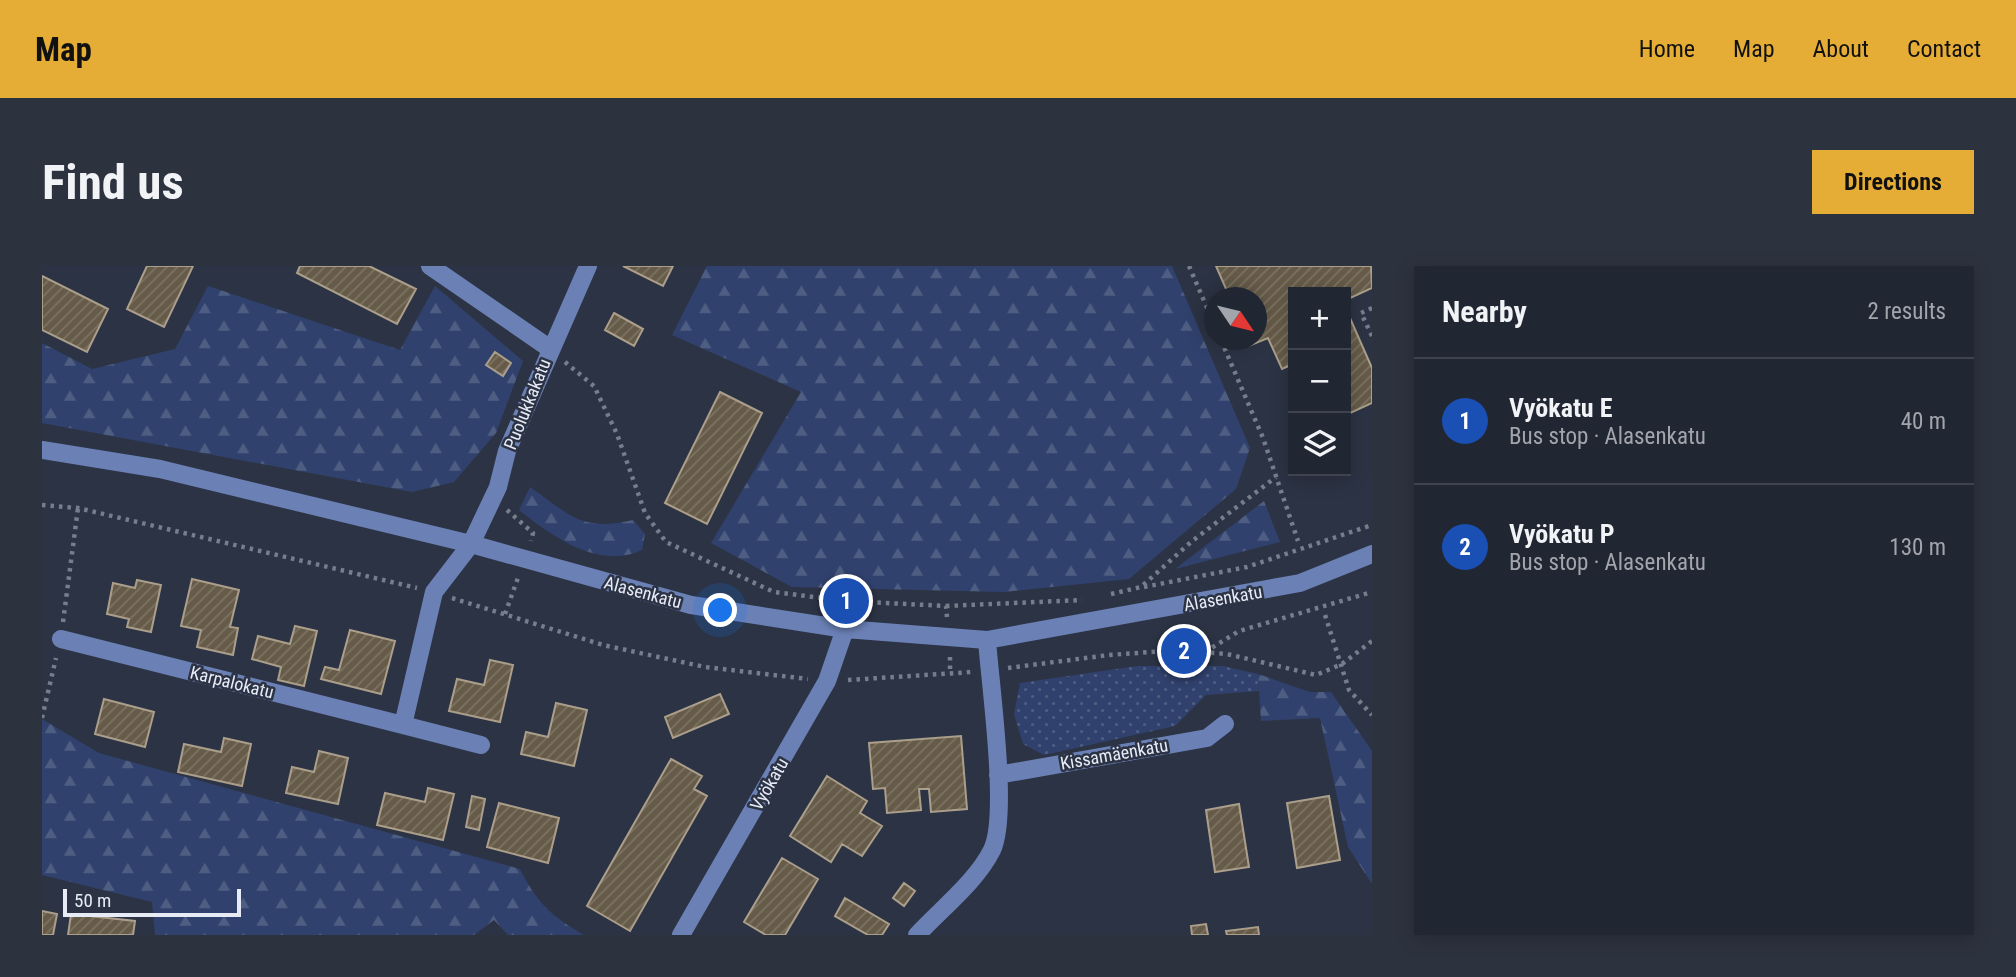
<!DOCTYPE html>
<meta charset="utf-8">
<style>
:root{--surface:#212633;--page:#2d323f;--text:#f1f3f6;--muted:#a2a5ac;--line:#3e434e;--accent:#e5ad35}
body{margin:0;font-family:"Roboto Condensed",sans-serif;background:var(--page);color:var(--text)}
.controls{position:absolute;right:21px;top:21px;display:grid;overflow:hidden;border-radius:0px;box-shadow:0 4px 18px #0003}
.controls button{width:63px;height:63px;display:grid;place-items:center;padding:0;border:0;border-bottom:2px solid var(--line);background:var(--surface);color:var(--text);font:35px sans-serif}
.compass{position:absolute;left:1162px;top:21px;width:63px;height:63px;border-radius:50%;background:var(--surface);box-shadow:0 4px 18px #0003;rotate:125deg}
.scale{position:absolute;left:21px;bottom:18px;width:178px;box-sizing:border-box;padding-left:7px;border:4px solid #e6ebf6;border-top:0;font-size:19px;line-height:24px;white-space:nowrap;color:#e6ebf6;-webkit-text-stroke:5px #2c3344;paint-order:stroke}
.you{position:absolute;left:679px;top:345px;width:24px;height:24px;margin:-18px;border:5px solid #fff;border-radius:50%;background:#1a73e8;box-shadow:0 0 0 10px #1a73e833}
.badge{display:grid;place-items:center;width:46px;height:46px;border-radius:50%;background:var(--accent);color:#fff;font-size:23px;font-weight:700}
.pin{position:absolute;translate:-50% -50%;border:4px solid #fff;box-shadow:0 2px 7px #0006}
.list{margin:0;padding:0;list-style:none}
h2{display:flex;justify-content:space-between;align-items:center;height:91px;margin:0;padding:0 28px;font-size:30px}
h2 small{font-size:23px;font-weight:400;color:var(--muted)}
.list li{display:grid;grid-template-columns:46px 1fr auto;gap:21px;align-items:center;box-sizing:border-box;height:126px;padding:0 28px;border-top:2px solid var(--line)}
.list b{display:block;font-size:26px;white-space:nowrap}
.list p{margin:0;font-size:23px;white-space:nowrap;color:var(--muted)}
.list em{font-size:23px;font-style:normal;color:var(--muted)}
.icon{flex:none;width:38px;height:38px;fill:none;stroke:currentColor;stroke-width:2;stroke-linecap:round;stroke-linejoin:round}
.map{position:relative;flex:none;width:1330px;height:669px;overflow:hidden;border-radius:0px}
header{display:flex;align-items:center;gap:42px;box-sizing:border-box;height:98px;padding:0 35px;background:var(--accent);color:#111}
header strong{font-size:33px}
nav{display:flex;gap:38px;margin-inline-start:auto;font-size:24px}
.intro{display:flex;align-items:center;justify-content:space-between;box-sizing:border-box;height:168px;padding:0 42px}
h1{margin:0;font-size:49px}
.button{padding:18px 32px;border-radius:0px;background:var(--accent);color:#111;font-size:24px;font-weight:700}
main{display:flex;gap:42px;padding:0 42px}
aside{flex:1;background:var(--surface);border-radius:0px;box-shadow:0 4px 18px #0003}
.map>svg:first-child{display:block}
.grass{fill:url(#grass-dots)}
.forest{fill:url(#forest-firs)}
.building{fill:url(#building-hatch);stroke:#ab9f8b;stroke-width:2}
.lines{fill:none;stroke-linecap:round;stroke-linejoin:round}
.path{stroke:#767d8b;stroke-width:4.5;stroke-dasharray:3.5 5;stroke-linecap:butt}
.minor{stroke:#6b81b6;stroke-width:18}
.labels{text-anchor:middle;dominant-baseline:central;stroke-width:5;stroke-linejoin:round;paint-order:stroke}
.street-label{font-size:18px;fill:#e6ebf6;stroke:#2c3344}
</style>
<header>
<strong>Map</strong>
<nav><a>Home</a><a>Map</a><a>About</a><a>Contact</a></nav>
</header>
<div class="intro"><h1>Find us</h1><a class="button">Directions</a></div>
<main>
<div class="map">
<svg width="1330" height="669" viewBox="0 0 1330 669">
<defs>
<pattern id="grass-dots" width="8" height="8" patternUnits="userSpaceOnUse" patternTransform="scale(1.75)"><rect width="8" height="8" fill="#30416d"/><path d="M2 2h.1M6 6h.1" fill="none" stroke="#4e5d82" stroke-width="1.8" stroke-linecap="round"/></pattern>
<pattern id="forest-firs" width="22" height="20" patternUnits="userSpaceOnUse" patternTransform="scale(1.75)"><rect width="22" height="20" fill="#30416d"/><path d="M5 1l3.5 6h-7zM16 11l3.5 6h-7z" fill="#4e5d82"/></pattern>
<pattern id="building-hatch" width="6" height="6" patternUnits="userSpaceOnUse" patternTransform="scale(1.75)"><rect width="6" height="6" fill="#665b48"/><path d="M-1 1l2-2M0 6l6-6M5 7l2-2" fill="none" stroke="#7c7363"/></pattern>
</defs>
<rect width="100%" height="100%" fill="#2c3344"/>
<path class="grass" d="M1095 400H1181L1216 408 1217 425 1164 429 1133 460 1002 489 981 478 972 448 978 417Z"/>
<path class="forest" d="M665 0H1130L1208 182 1194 223 1087 313 962 326 750 321 669 277 759 126 630 69Z
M166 20 358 84 393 20 481 95 454 167 412 216 370 226 0 157V77L50 103 133 83Z
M488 221C528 249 539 266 591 254L603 268 600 284C557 304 511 271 477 244Z
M1222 235 1238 276 1133 303Z
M1216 408 1268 426H1289L1330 485V618L1306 581 1278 452 1219 455Z
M0 453 57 487 478 603C495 637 509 650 542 669H466L452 654 432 669H113L110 636 0 609Z"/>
<path class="building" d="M105 0H151L122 61 85 43Z
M258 0H327L374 23 355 58 255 7Z
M581 0H631L621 20Z
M1174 0H1329L1330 22 1304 34V26H1251V98L1240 103 1226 72 1209 79 1207 74H1214V32H1188Z
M0 10 66 43 45 86 0 64Z
M1304 43 1330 102V137L1304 149Z
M572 47 601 63 592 80 563 64Z
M453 86 469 97 461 110 444 99Z
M678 126 720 147 665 258 623 237Z
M150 313 197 324 188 361 196 362 191 389 155 381 159 364 139 360Z
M95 314 119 319 109 366 85 361 87 353 65 348 71 317 93 322Z
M253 360 275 365 262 420 236 414 239 401 210 393 216 370 248 378Z
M308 364 353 375 339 428 279 413 283 401 297 404Z
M448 394 471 399 458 456 407 445 415 413 442 419Z
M678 428 687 448 631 472 623 451Z
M62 433 112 446 103 481 53 468Z
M514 437 545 444 532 500 479 488 484 466 506 471Z
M919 470 925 543 889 546 887 523H877L879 544 845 547 843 522 831 523 827 477Z
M182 472 209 478 200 520 136 506 142 478 179 486Z
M277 485 306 492 296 538 244 527 250 501 272 506Z
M629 493 660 510 652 523 665 530 588 665 545 640Z
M785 510 825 535 818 547 840 560 820 590 800 578 789 596 748 570Z
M386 522 412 528 401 574 335 559 343 527 383 536Z
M430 530 443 533 437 564 424 561Z
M1287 530 1298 594 1255 602 1245 537Z
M457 537 517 552 506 597 445 581Z
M1197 538 1207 601 1173 606 1164 544Z
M740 592 776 613 743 669H724L702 656Z
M862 617 873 625 862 640 851 632Z
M803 632 847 658 840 669H826L793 650Z
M0 645 15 648 11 669H0Z
M29 648 93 655 91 669H26Z
M1164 658 1166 669H1150L1149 660Z
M1216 661 1217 669H1185L1184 665Z"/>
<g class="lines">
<path class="path" d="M1147 0 1172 58
M1330 42 1319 47 1330 70
M1179 74 1221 172 1256 275
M523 96 552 120 575 168 603 247 624 276 732 326 804 335 904 340 905 351
M0 239 36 242 375 322
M465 244 491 267 489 275
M1102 321 1205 301 1330 259
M1069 328 1099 321 1149 276 1234 211
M410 332 561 379 663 401 766 413
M904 340 1040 334
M463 348 477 309
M1283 349 1307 424 1330 449
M21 356 36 242
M1163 386 1197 365 1330 326
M908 391V407
M966 402 1067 389 1136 384 1185 388 1274 409 1300 398 1330 375
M806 414 930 406
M0 452 14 392"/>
<path class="minor" d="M388 0 507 82
M0 184 118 203 429 278 649 339 803 363 945 374 1258 317 1330 288
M19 373 361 459 392 326 429 278 456 221 465 185 546 0
M361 459 439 479
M956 509 1165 472 1183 458
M639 669 785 415 803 363
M875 669C899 643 934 616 950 584 967 549 948 418 945 374"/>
</g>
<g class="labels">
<g class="street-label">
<text transform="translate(485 138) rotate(-68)">Puolukkakatu</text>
<text transform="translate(601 326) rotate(15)">Alasenkatu</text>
<text transform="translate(1181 332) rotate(-10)">Alasenkatu</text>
<text transform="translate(190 416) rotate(14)">Karpalokatu</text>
<text transform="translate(1072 488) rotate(-10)">Kissamäenkatu</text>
<text transform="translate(727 518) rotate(-60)">Vyökatu</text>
</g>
</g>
</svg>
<div class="controls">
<button>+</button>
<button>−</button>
<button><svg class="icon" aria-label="layers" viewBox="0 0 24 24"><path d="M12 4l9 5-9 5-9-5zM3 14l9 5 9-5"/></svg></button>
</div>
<svg class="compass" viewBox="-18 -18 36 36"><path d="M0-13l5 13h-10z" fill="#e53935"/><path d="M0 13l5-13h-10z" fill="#a2a5ac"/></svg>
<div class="scale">50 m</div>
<div class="you"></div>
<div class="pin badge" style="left:804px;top:335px;background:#1a4fb4">1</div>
<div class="pin badge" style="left:1142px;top:385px;background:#1a4fb4">2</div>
</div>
<aside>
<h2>Nearby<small>2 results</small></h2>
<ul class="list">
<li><span class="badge" style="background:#1a4fb4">1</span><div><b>Vyökatu E</b><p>Bus stop · Alasenkatu</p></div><em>40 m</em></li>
<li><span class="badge" style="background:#1a4fb4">2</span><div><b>Vyökatu P</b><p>Bus stop · Alasenkatu</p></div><em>130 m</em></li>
</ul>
</aside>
</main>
